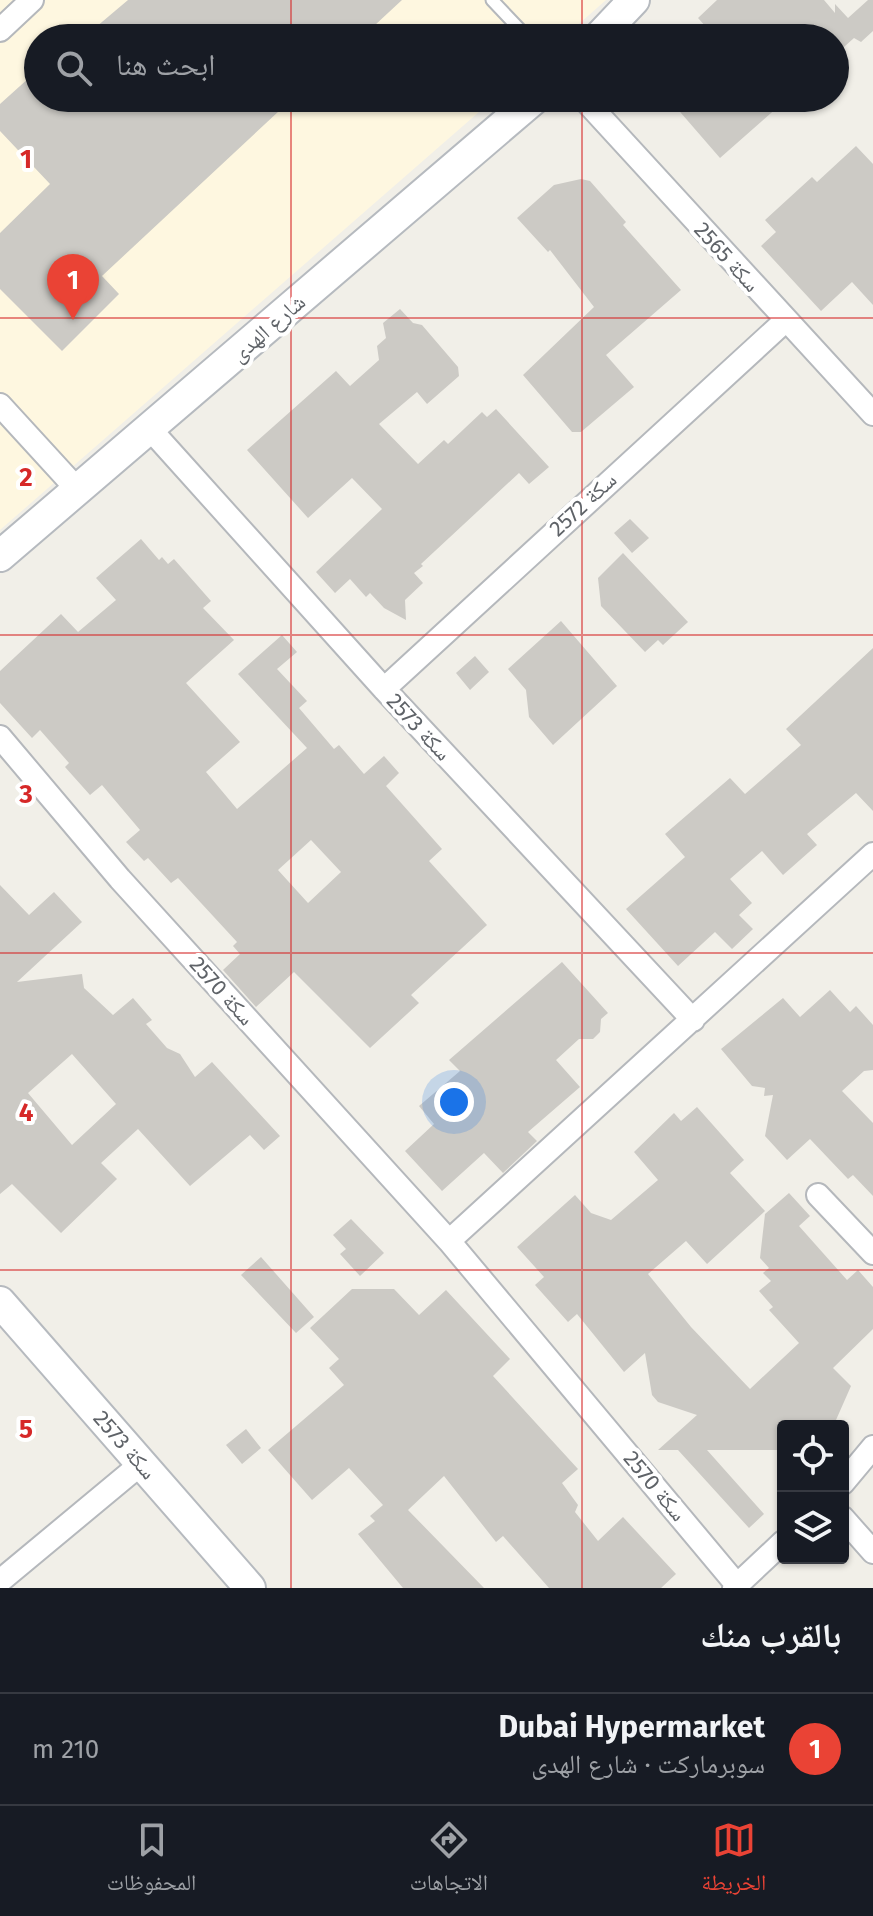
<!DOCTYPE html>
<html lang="ar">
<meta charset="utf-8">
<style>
:root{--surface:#171b24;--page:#20242c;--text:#f1f3f6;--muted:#9ea1a6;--line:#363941;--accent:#ea4335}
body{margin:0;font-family:"Fira Sans","Noto Naskh Arabic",sans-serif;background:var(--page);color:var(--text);direction:rtl}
.controls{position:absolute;right:24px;bottom:24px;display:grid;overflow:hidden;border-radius:8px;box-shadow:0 2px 6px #0004}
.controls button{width:72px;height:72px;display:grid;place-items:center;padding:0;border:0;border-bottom:2px solid var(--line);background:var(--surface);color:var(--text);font:40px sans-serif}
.you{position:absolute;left:454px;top:1102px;width:28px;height:28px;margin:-20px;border:6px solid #fff;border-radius:50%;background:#1a73e8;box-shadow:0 0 0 12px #1a73e833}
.badge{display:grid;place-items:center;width:52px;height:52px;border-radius:50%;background:var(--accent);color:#fff;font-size:26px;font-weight:700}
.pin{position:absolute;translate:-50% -66px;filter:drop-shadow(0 2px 4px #0008)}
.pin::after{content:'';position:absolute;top:42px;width:28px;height:24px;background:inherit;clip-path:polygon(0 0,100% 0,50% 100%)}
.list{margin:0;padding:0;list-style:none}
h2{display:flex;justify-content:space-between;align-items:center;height:104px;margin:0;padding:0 32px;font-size:34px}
h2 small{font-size:26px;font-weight:400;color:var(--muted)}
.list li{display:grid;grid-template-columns:52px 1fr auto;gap:24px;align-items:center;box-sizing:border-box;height:112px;padding:0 32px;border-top:2px solid var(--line)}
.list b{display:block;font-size:30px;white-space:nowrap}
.list p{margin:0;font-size:26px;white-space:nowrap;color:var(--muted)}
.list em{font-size:26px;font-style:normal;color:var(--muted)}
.icon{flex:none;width:44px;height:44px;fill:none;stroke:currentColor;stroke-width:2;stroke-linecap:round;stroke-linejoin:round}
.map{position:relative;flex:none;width:873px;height:1588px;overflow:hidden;direction:ltr}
.search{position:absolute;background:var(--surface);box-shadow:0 2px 6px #0004;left:24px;right:24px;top:24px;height:88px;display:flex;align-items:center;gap:20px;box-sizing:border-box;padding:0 28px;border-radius:44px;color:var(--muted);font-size:30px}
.sheet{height:216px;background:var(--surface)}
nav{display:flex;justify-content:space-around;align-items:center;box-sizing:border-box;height:112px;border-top:2px solid var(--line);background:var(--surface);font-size:22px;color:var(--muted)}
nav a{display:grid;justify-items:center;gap:4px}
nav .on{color:var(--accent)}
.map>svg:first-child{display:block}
.commercial{fill:#fef7e0}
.building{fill:#cccac5;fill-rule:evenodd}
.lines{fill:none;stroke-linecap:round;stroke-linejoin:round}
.lane-casing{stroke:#b5b8bc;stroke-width:15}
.street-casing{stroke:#b5b8bc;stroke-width:26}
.secondary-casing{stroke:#b6babf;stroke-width:34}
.lane{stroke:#fff;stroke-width:11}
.street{stroke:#fff;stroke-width:22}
.secondary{stroke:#fff;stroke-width:30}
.grid{fill:none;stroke:#d62828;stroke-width:2;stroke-opacity:0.55}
.labels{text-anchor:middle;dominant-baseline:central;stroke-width:8;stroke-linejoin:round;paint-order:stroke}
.street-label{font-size:22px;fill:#5f6368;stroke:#fff}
.grid-label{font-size:26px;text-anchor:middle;font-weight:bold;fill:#d62828;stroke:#fff;stroke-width:8;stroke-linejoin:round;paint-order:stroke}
</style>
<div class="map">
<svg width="873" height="1588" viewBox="0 0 873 1588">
<rect width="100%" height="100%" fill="#f1efe8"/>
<path class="commercial" d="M0 0H606L563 38H38V98H495L0 530Z"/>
<path class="building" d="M128 0H402L361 38H83Z
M717 0H824L835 13V4L848 18 868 0H873V31L861 42 854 38 835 55V38H716L698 18Z
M30 77 38 86V98H293L102 276 119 294 62 351 0 289V233L50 184 0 131V104Z
M668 98H788L720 158Z
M856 146 873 164V305L852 282 821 311 761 246 776 232 765 220 812 177 817 182Z
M581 179 590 181 626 222 623 225 681 290 606 355 634 387 581 432H572L523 375 594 307 550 250 548 252 517 218 554 185Z
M400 309 413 323 422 325 458 367 459 376 427 404 417 392 379 424 418 464 444 440 448 444 482 412 487 417 496 409 549 467 529 484 519 473 421 564 423 566 414 573 423 583 405 600 406 620 384 608 370 593 366 597 350 579 335 593 316 572 382 509 352 478 308 518 247 450 336 371 350 386 379 360 377 346 386 338 383 323Z
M630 519 649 538 632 553 614 533Z
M141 539 159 560 162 557 168 564 174 559 211 601 203 608 234 640 186 683 240 742 206 772 237 809 307 748 238 674 282 635 297 652 277 669 307 701 299 708 334 749 339 745 364 774 384 756 399 773 386 786 442 849 429 861 487 925 411 995 419 1003 370 1048 294 972 256 1007 223 970 240 954 233 946 237 942 178 878 171 883 148 858 144 861 126 842 140 830 102 785 90 795 65 767 69 763 40 730 32 738 0 703V671L61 614 78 632 116 600 96 578ZM311 840 341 872 308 903 278 870Z
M623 553 688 622 663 645 658 640 645 652 601 606 598 578Z
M561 621 617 686 553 745 529 717 526 690 508 669Z
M873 648V811L856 793 807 834 817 845 783 875 762 851 730 879 752 903 739 915 753 929 732 949 715 932 678 966 626 909 685 857 665 834 730 778 745 794 801 745 786 729Z
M475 656 489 672 470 690 456 673Z
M0 885 29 915 54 892 82 922 17 982 82 974 84 988 113 1015 133 998 152 1020 146 1024 167 1048 180 1054 195 1077 212 1062 280 1136 264 1150 250 1135 190 1186 138 1129 101 1163 117 1179 61 1233 12 1184 0 1194ZM72 1054 116 1104 72 1145 28 1093Z
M562 962 608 1013 601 1019 600 1032 593 1039H579L556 1060 580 1087 528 1132 537 1141 503 1173 484 1153 442 1191 405 1151 434 1124 419 1106 460 1071 449 1060Z
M830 990 850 1012 856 1006 873 1025V1070L864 1071 842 1091 873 1123V1196L853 1175 848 1179 810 1139 787 1160 765 1136 773 1095 764 1096 765 1088 752 1086 721 1049 783 998 800 1017Z
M697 1107 744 1160 730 1173 765 1211 707 1264 686 1241 648 1274 691 1327 750 1389 799 1343 769 1310 773 1307 759 1291 771 1281 763 1273 769 1268 760 1258 765 1214 789 1193 810 1216 799 1226 847 1280 858 1270 873 1287V1329L833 1368 851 1386 836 1420 830 1426H783V1450H707L764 1514 749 1528 678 1450H658L697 1415 658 1402 652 1395 645 1353 624 1372 577 1314 568 1322 535 1285 544 1277 517 1247 575 1195 591 1213 611 1220 658 1180 634 1152 674 1113 681 1121Z
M351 1219 384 1253 360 1276 340 1254 346 1249 333 1235Z
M261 1257 314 1317 296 1333 241 1275Z
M352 1289H394L419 1315 446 1290 510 1359 493 1376 578 1469 562 1483 578 1505 575 1512 598 1541 623 1517 676 1574 661 1588H549L503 1536 496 1542 444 1476 408 1510 484 1588H403L358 1534 375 1521 370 1516 383 1505 349 1468 312 1500 268 1450 344 1385 329 1368 339 1359 310 1328Z
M246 1429 261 1448 242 1464 226 1445Z"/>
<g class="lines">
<g class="lane-casing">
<path id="lane" d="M492 0 528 38"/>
</g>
<g class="street-casing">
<path id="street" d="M0 30 32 0
M583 98 873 414
M0 405 76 488
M150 429 384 689 693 1020
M384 689 785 321
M0 737 120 879 449 1241 737 1585
M818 1195 873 1253
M449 1241 873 854
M843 1483 873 1447
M843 1518 873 1552
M0 1581 142 1463
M734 1588 783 1542"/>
</g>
<g class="secondary-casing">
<path id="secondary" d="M598 38 634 0
M0 556 535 98
M0 1302 250 1588"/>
</g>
<use href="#lane" class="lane"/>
<use href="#street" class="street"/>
<use href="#secondary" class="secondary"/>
</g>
<path class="grid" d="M291 0V38M582 0V38M291 98V1588M582 98V1588M0 318H873M0 635H873M0 953H873M0 1270H873"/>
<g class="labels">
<g class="street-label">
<text transform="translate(727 257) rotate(48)">سكة 2565</text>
<text transform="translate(268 328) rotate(-41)">شارع الهدى</text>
<text transform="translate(583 504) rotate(-43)">سكة 2572</text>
<text transform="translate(419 727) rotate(47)">سكة 2573</text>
<text transform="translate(222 991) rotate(48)">سكة 2570</text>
<text transform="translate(125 1445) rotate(49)">سكة 2573</text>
<text transform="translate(655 1486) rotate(50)">سكة 2570</text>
</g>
</g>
<g class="grid-label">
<text x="26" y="168">1</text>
<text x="26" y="486">2</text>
<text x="26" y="803">3</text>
<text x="26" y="1121">4</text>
<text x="26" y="1438">5</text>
</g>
</svg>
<div class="controls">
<button><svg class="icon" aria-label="locate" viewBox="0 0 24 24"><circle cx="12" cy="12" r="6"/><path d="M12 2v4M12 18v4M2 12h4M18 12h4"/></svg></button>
<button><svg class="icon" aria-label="layers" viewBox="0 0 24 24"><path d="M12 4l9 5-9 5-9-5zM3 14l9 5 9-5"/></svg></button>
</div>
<div class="you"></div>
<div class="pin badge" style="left:73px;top:320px">1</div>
<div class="search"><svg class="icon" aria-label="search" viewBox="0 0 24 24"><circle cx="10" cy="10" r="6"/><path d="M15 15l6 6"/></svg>ابحث هنا</div>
</div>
<section class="sheet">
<h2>بالقرب منك<small></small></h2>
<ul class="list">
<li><span class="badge">1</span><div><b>Dubai Hypermarket</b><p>سوبرماركت · شارع الهدى</p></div><em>210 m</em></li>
</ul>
</section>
<nav>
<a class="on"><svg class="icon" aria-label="map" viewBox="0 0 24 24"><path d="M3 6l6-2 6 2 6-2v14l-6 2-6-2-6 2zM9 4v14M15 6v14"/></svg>الخريطة</a>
<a><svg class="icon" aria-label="directions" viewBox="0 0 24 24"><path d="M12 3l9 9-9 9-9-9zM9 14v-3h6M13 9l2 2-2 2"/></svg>الاتجاهات</a>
<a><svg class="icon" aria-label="saved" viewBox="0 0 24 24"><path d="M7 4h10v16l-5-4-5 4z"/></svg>المحفوظات</a>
</nav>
